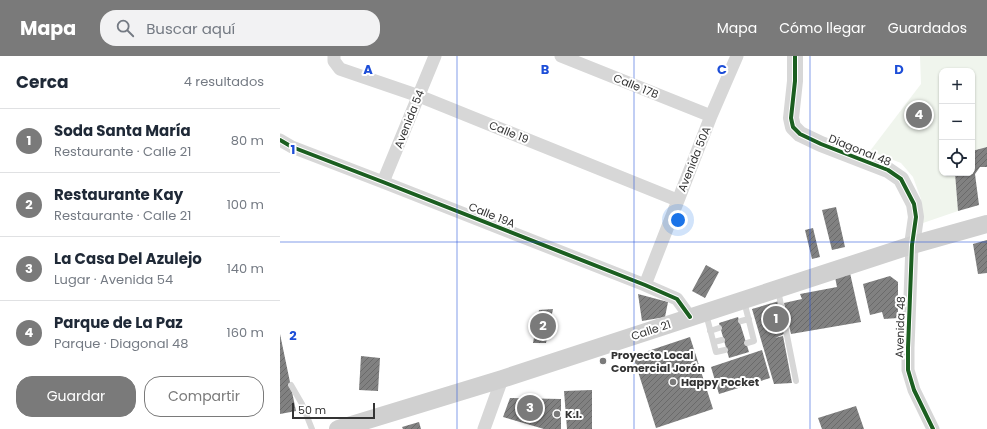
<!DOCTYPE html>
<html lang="es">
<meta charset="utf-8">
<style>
:root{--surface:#fff;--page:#f2f2f3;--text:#1f2937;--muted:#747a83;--line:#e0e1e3;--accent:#7a7a7a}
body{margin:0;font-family:Poppins,sans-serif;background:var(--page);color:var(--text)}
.controls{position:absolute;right:12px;top:12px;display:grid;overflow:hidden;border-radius:8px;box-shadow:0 1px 3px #0004}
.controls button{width:36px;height:36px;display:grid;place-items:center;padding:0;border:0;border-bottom:1px solid var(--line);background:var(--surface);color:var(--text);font:20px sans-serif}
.scale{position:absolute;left:12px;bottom:10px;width:83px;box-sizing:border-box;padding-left:4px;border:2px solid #333;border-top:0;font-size:11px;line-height:14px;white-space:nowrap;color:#333;-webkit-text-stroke:3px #fff;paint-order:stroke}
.you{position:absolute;left:398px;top:164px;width:14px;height:14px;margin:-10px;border:3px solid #fff;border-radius:50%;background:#1a73e8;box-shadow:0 0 0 6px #1a73e833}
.badge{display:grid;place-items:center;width:26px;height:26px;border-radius:50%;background:var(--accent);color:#fff;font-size:13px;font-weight:700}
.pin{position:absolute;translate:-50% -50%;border:2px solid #fff;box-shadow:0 1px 4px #0006}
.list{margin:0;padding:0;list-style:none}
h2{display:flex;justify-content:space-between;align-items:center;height:52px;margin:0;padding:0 16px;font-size:17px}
h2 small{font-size:13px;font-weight:400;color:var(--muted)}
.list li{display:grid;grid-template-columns:26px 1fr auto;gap:12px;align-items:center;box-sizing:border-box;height:64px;padding:0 16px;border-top:1px solid var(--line)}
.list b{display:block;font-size:15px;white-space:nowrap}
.list p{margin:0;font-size:13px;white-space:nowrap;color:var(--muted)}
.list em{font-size:13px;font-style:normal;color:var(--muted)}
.actions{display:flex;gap:8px;padding:12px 16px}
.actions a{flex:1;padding:9px 0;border:1px solid var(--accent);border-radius:16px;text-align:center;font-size:14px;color:var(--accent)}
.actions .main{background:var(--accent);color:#fff}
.icon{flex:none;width:22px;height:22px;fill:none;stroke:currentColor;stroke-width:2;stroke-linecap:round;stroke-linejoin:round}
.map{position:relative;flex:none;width:707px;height:373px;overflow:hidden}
header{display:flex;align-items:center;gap:24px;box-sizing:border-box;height:56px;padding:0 20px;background:var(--accent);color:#fff}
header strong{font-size:19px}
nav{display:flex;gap:22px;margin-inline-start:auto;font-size:14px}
.search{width:280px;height:36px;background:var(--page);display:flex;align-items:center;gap:10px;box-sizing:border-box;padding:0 14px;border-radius:16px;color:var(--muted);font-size:15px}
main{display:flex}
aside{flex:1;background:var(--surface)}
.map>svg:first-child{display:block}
.green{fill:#f0f5ed}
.building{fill:url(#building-hatch)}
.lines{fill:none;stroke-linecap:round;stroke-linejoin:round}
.service{stroke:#d7d7d7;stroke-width:6}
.minor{stroke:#d7d7d7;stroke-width:13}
.tertiary{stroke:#d7d7d7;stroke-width:16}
.secondary{stroke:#d0d0d0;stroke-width:18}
.cycleway-casing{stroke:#fff;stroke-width:6}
.cycleway{stroke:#1b5e20;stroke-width:4}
.grid{fill:none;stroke:#1d4ed8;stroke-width:1;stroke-opacity:0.55}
.poi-dot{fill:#7a7a7a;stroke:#fff;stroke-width:1.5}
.labels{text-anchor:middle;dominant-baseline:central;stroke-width:4;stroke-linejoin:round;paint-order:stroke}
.street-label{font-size:11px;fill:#333;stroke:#fff}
.poi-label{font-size:11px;font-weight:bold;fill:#333;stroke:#fff;text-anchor:start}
.grid-label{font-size:13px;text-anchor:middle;font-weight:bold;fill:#1d4ed8;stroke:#fff;stroke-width:4;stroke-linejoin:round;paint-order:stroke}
</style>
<header>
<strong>Mapa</strong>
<div class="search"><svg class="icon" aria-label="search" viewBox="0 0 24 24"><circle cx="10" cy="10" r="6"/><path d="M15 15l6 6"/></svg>Buscar aquí</div>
<nav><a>Mapa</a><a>Cómo llegar</a><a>Guardados</a></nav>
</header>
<main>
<aside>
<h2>Cerca<small>4 resultados</small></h2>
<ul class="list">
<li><span class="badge">1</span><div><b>Soda Santa María</b><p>Restaurante · Calle 21</p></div><em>80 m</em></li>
<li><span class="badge">2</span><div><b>Restaurante Kay</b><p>Restaurante · Calle 21</p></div><em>100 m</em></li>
<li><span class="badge">3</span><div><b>La Casa Del Azulejo</b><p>Lugar · Avenida 54</p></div><em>140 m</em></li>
<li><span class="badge">4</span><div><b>Parque de La Paz</b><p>Parque · Diagonal 48</p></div><em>160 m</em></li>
</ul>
<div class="actions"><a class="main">Guardar</a><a>Compartir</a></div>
</aside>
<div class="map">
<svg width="707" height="373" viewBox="0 0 707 373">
<defs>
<pattern id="building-hatch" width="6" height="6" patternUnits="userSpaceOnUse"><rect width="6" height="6" fill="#818181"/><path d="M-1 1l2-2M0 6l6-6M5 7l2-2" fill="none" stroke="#6a6a6a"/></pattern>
</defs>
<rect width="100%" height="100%" fill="#fff"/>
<path class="green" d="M640 0H707V91L692 95V15H662V117H675L678 155 643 167 641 143 633 121 621 107 590 95 641 28Z"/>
<path class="building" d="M707 91V111H700L695 118 699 149 678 155 675 117H692V95Z
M556 151 565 191 552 194 542 154Z
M533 172 540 201 532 203 525 174Z
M707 184V217L698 218 693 188Z
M426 209 439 216 425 242 412 235Z
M570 217 581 266 511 278 504 247 522 243 520 238 557 231 555 221Z
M610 220 618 226V262L604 263 602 256 590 259 583 228Z
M358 238 388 246 385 261 362 265Z
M499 245 506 277 495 282 503 280 512 327 494 328 472 253Z
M273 253 266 287H253L259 254Z
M458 261 469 296 449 302 439 267Z
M0 278 16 355 0 358Z
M410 281 433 353 376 372 353 300Z
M482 294 490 322 439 338 431 311Z
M81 300 100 302 98 335 79 334Z
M312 334V373H287L284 335Z
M230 342 281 343V373H264L223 361Z
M576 350 584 373H542L538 362Z
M139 366 141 373H123L122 371Z"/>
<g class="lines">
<path class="service" d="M498 234 516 325
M464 245 474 285 467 287
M426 258 436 296 445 294
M461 265 469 263
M430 275 439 272
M434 286 442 284
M11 329 22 348 32 373"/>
<path class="minor" d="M54 0V5L60 13 139 40 397 144
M281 0 431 60
M0 84 12 91 103 126 365 229 397 243 410 261
M103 126 155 0
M632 189 628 292V314L634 334 653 373
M365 229 431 60 457 0
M204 373 222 323"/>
<path class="tertiary" d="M515 0V25L511 62 513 71 520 78 541 88 608 114 621 123 634 148 636 161 632 189"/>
<path class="secondary" d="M58 373 222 323 632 189 707 168"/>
<g class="cycleway-casing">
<path id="cycleway" d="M515 0V25L511 62 513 71 520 78 541 88 608 114 621 123 634 148 636 161 632 189 628 292V314L634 334 653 373
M0 84 12 91 103 126 365 229 397 243 410 261"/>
</g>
<use href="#cycleway" class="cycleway"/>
</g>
<path class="grid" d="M177 0V373M354 0V373M530 0V373M0 186H707"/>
<g class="poi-dot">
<circle cx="323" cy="305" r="4"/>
<circle cx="393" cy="326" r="4"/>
<circle cx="277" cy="358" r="4"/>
</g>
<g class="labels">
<g class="street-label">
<text transform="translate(356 30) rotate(22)">Calle 17B</text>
<text transform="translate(129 63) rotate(-68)">Avenida 54</text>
<text transform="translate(229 76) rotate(22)">Calle 19</text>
<text transform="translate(580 94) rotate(22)">Diagonal 48</text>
<text transform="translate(414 103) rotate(-68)">Avenida 50A</text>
<text transform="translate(212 159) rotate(22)">Calle 19A</text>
<text transform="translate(620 271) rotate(-88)">Avenida 48</text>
<text transform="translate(371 274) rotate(-18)">Calle 21</text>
</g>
<g class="poi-label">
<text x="331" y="299">Proyecto Local<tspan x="331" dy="13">Comercial Jorón</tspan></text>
<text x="401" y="326">Happy Pocket</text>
<text x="285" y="358">K.I.</text>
</g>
</g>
<g class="grid-label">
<text x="88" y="18">A</text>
<text x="265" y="18">B</text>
<text x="442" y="18">C</text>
<text x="619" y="18">D</text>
<text x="13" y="98">1</text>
<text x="13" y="284">2</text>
</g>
</svg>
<div class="controls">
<button>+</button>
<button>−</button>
<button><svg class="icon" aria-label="locate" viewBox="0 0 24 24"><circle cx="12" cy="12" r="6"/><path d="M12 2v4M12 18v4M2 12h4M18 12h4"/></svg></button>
</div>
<div class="scale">50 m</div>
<div class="you"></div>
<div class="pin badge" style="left:496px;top:263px">1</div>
<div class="pin badge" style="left:263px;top:270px">2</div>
<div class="pin badge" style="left:250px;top:352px">3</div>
<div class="pin badge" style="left:639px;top:59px">4</div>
</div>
</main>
